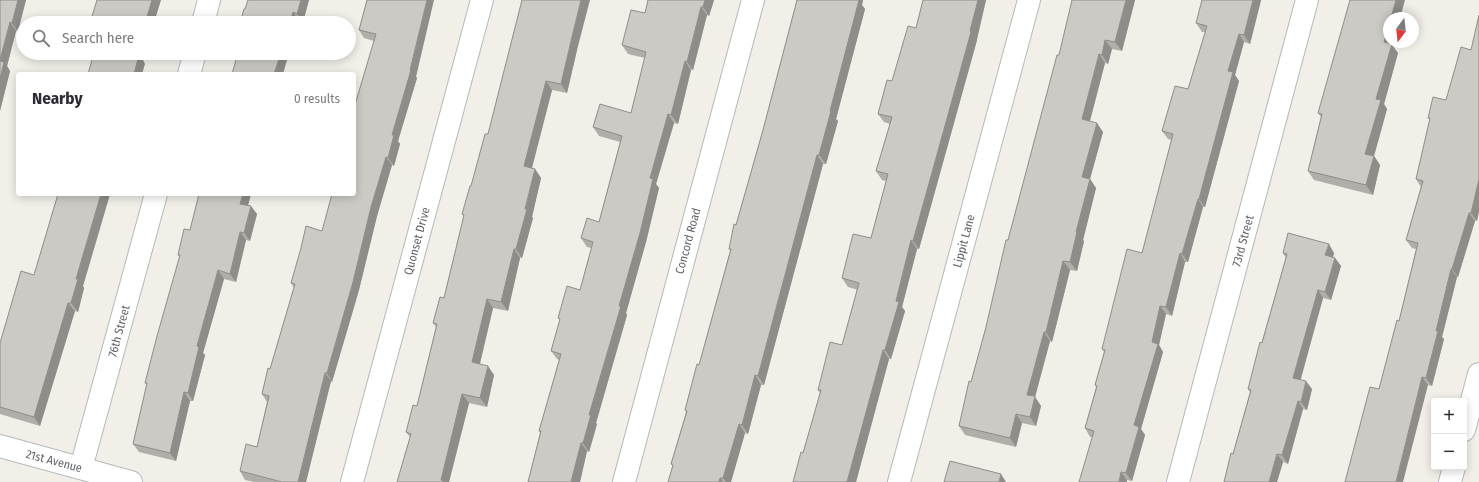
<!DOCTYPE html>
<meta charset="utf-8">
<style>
:root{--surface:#fff;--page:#f7f7f7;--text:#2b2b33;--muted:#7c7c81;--line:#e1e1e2}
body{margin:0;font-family:"Fira Sans Condensed",sans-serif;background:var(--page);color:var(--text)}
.controls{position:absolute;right:12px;bottom:12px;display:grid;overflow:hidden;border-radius:4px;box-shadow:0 2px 10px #0003}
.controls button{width:36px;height:36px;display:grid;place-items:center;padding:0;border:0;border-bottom:1px solid var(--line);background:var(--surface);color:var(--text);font:20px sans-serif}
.compass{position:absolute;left:1383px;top:12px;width:36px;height:36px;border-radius:50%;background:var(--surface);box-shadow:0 2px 10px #0003;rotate:195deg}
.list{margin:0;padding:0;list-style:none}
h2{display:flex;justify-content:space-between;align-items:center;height:52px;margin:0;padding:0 16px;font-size:17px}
h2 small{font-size:13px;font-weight:400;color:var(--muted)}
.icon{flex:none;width:22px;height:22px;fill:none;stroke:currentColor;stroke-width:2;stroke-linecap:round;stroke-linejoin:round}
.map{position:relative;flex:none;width:1479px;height:482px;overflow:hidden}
.search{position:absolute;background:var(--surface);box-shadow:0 2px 10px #0003;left:16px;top:16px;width:340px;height:44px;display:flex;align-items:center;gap:10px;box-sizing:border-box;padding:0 14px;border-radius:22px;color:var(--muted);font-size:15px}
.panel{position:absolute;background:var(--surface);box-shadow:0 2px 10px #0003;left:16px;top:72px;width:340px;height:124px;border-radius:4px}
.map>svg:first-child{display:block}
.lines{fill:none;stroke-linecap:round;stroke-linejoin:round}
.minor-casing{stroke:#b5b8bc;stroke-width:24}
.tertiary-casing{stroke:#b5b8bc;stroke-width:24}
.minor{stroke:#fff;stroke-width:22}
.tertiary{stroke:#fff;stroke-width:22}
.wall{fill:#afaea9}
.shaded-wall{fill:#8f8d8a}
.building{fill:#cccac5;stroke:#8f8d8a}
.labels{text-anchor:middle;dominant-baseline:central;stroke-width:3.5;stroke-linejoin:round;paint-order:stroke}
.street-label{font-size:12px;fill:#5f6368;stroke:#fff}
</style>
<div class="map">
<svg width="1479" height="482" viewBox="0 0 1479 482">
<rect width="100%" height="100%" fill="#f1efe8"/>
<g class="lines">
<g class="minor-casing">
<path id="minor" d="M203 23 209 0
M189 74 195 53
M1464 430 1479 374
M81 468 156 194
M352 482 482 0
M624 482 753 0
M899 482 1029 0
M1178 482 1307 0
M1450 482 1454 467"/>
</g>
<g class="tertiary-casing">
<path id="tertiary" d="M0 446 131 482"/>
</g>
<use href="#minor" class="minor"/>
<use href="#tertiary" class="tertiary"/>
</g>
<path class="wall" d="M0 0H26L18 31H16L7 66 10 71 0 111Z
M248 0H309L303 22 245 9Z
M367 0 417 78 398 141 400 144 394 166 392 165 377 216 359 290 332 382 331 381 306 482H254L245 480 240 471 257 447 267 402 262 394 270 369 294 288 291 283 322 231 354 194 374 41 364 38 359 30Z
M648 0H714L709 16 707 15 693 70H691L678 124 674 123 656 184 659 188 646 242 626 313 627 315 596 423 597 424 589 452 587 451 580 482H528L540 433 539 431 559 360 557 359 551 351 560 320 558 318 580 290 592 248 587 247 581 238 599 222 620 142 599 136 593 127 631 113 645 58 628 54 622 45 645 13Z
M797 0H863L862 5 865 9 836 119 838 121 826 164H823L764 385H761L748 434 745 433 731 482H668L673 466 671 464 686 412 685 410 699 365 730 251 729 249 736 225 763 130Z
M923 0H986L977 39V40L919 249H917L902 307 905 311 891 359H889L856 482H793L803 453 820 393 818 390 842 345 858 290 848 287 842 278 871 238 886 181 882 180 876 171 890 124 884 122 878 114 916 28Z
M1135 0 1122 51 1112 49 1108 64 1105 63 1090 121 1103 132 1090 179 1096 188 1083 240 1084 241 1077 271 1070 270 1052 342 1050 341 1035 397 1041 406 1036 426 1022 423 1016 447 965 435 959 426 986 327 1008 240 1059 55Z
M1261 0 1250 44 1244 42 1235 75 1239 81 1205 207H1203L1188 262H1185L1172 316 1166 314 1159 345 1163 352 1141 429 1145 435 1132 481 1127 480 1092 437H1090L1085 428 1096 387 1095 385 1104 352 1102 349 1142 253 1172 140 1168 139 1162 131 1188 89 1205 32H1202L1196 23Z
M1392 45 1398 53 1384 104 1387 109 1374 156 1380 165 1373 195 1314 180 1308 171 1321 117 1318 113Z
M577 50 567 93 552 90 532 168 535 169 541 178 532 217 533 218 522 258H520L508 311 493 308 480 364 494 375 487 407 469 403 449 482H397L410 437 406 432 417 406 436 327 433 323 444 298 464 217 462 214 488 134Z
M1446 100 1477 221H1475L1458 277H1457L1442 337 1444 339 1432 386 1428 385 1379 389 1399 321 1416 249 1412 248 1406 240 1421 187 1416 179 1430 120 1428 118Z
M58 194H110L83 286 84 288 78 312 75 311 40 426 0 414V343L34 275Z
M199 194H251L248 206 257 214 250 241 246 240 236 282 224 279 203 353 205 355 193 401H190L176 461 139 452 133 444 147 385 145 383 180 257 178 255 190 230Z
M1283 253H1334L1333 258H1335L1341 266 1331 300 1323 298 1300 379 1312 389 1307 410 1303 409 1288 464 1283 462 1277 482H1224L1233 454 1250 392 1248 389 1286 258Z"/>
<path class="shaded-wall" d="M18 0H26L18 31 12 23Z
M152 0H161L154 23H145Z
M301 0H309L303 22 297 14Z
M427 0H434L416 77 417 78 398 141 400 144 394 166 388 158 392 135 410 70Z
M581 0H590L577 50 567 93 561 84 571 41Z
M705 0H714L709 16 703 7Z
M855 0H863L862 5 865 9 836 119 838 121 826 164 819 155Z
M978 0H986L977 39V40L919 249 913 241Z
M1126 0H1135L1122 51 1115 42Z
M1253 0H1261L1250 44 1244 35Z
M1396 0H1405L1400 18H1391Z
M701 7 707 15 693 70 687 62Z
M293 12 299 21 298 23H290Z
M10 22 16 31 7 66 10 71 0 111V60Z
M1389 25V42H1393L1392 45 1398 53 1384 104 1387 109 1372 163 1365 154 1384 42Z
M1239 34 1244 42 1235 75 1239 81 1205 207 1199 199 1228 71Z
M1105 40 1112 49 1108 64 1102 55Z
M136 53H145L143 60 145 64 142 74H134Z
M281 53H289L283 74H274Z
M1099 54 1105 63 1088 128 1082 119Z
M685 61 691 70 678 124 671 115Z
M546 81 552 90 530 175 524 166Z
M668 114 674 123 656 184 659 188 646 242 626 313 627 315 596 423 597 424 589 452 583 443 589 415 619 306 650 178Z
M1097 123 1103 132 1090 179 1096 188 1083 240 1084 241 1077 271 1070 262 1076 232 1082 177Z
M817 155 823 164 764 385 758 376Z
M1374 156 1380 165 1373 195 1366 185Z
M386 157 392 165 377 216 359 290 332 382 327 373 371 207Z
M535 169 541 178 532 217 533 218 522 258 516 249Z
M1479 179V212L1477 221 1471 213Z
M101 194H110L83 286 84 288 78 312 71 303 76 279Z
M243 194H251L246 212 240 204Z
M1198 199 1203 207 1188 262 1182 254Z
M251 206 257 214 250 241 244 233Z
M1469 213 1475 221 1458 277 1452 269Z
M240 232 246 240 236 282 230 274Z
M911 240 917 249 902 307 905 311 891 359 885 350 896 301Z
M1329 244 1334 253 1331 264 1325 255Z
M514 249 520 258 508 311 501 302Z
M1180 253 1185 262 1172 316 1166 307Z
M1335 258 1341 266 1331 300 1325 292Z
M1063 261 1070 270 1052 342 1046 332Z
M1451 269 1457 277 1442 337 1444 339 1432 386 1426 378 1436 331Z
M218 270 224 279 203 353 205 355 193 401 188 393 197 346Z
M1318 290 1323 298 1299 386 1293 378Z
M487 299 493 308 478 371 472 362Z
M68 303 75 311 40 426 34 417Z
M1160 306 1166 314 1159 345 1163 352 1141 429 1145 435 1132 481 1126 473 1134 425 1152 342Z
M1044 332 1050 341 1035 397 1041 406 1036 426 1030 417 1027 395Z
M883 350 889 359 856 482H847Z
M488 366 494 375 487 407 480 398Z
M325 373 331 381 306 482H298Z
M755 375 761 385 748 434 742 425Z
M1422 377 1428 385 1403 482H1396Z
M1306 381 1312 389 1307 410 1301 402Z
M184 392 190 401 176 461 170 453Z
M462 394 469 403 449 482H442L441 480Z
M1298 401 1303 409 1288 464 1282 455Z
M1016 414 1022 423 1016 447 1010 438Z
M739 424 745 433 731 482H726L723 478Z
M581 443 587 451 580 482H571Z
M1277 454 1283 462 1277 482H1269Z
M1121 472 1127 480V482H1119Z
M1001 474 1006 482H999Z
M720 478 723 482H719Z"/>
<path class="building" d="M0 0H18L12 23 10 22 0 60Z
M97 0H152L145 23H90Z
M248 0H301L297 14 293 12 290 23H240L244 9H245Z
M367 0H427L410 70H411L392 135H394L388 158 386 157 371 207 353 282 327 373H325L298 482H282L240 471 246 444 257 447 269 396 262 394 268 368 270 369 295 284 291 283 301 248 306 226 322 231 332 194H354V108L376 34 359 30Z
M522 0H581L571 41 561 84 546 81 524 166 535 169 525 209H527L516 249H514L501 302 487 299 472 362 488 366 480 398 462 394 441 480 444 481V482H397L411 434 406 432 413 405 417 406 437 324 433 323 440 297 444 298 464 215 462 214 470 186H471L485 134H488Z
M648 0H705L703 7H701L687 62 685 61 671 115 668 114 650 178 653 179 640 233 619 306H621L589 415H591L583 443H581L571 482H528L541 431H539L561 354 551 351 560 319 558 318 567 286 580 290 593 242 581 238 587 218 599 222 622 136 593 127 600 104 631 113 646 52 622 45 631 10 645 13Z
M797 0H859L830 111H831L819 155H817L758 376 755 375 742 425 739 424 723 478H720L719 482H668L673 465 671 464 687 411 685 410 697 364 699 365 731 249H729L734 224 736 225 763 130Z
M923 0H978L970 31 971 32 913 241 911 240 896 301 899 302 885 350H883L847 482H793L801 452 803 453 821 390H818L830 342 842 345 859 283 842 278 853 234 871 238 888 174 876 171 892 117 878 114 887 80 892 81 908 26 916 28Z
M1072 0H1126L1115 42 1105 40 1102 55 1099 54 1082 119 1097 123 1082 177 1090 179 1076 232H1077L1070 262 1063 261 1046 332H1044L1027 395 1035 396 1030 417 1016 414 1010 438 959 426 969 381 971 382 986 327 1006 240H1008L1057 55H1059Z
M1202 0H1253L1244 35 1239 34 1228 71 1233 72 1199 199H1198L1182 254 1180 253 1166 307 1160 306 1152 342 1158 344 1134 425 1139 427 1126 473 1121 472 1119 482H1079L1094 431 1085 428 1097 386 1095 385 1105 350 1102 349 1127 249 1142 253 1173 134 1162 131 1175 86 1188 89 1207 26 1196 23Z
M1350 0H1396L1391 18H1389V25L1384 42 1392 44 1376 99 1381 100 1365 154 1374 156 1366 185 1308 171 1322 114 1318 113Z
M1479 15V179L1471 213H1469L1452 269H1451L1436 331H1438L1426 378 1422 377 1396 482H1345L1370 387 1379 389 1397 320 1399 321 1418 243 1406 240 1423 181 1416 179 1430 118H1428L1433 97 1446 100 1461 47 1471 50Z
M94 53H136V54L139 55 134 74H88Z
M238 53H281L274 74H232Z
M0 61 4 62 0 79Z
M58 194H101L76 279H78L71 303H68L34 417 0 407V343L21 271 34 275Z
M199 194H243L240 204 251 206 244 233 240 232 230 274 218 270 197 346 199 347 188 393 184 392 170 453 133 444 147 383H145L157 336 180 255H178L184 229 190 230Z
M1288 233 1329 244 1325 255 1335 258 1325 292 1318 290 1293 378 1306 381 1301 402 1298 401 1282 455 1277 454 1269 482H1224L1231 453 1233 454 1251 390 1248 389 1260 342 1262 343 1287 254 1283 253Z
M950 461 1001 474 999 482H944Z"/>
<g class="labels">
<g class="street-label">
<text transform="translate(417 241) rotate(-75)">Quonset Drive</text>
<text transform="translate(688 241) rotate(-75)">Concord Road</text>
<text transform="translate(964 241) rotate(-75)">Lippit Lane</text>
<text transform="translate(1243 241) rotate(-75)">73rd Street</text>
<text transform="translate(119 331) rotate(-75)">76th Street</text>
<text transform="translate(54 461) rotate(15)">21st Avenue</text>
</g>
</g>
</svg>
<div class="controls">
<button>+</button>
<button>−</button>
</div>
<svg class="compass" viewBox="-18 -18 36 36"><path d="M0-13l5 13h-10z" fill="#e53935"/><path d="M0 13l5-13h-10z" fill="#7c7c81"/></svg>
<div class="search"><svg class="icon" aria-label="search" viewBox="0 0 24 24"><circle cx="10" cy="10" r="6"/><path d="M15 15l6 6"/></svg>Search here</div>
<section class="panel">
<h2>Nearby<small>0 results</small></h2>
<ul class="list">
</ul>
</section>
</div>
